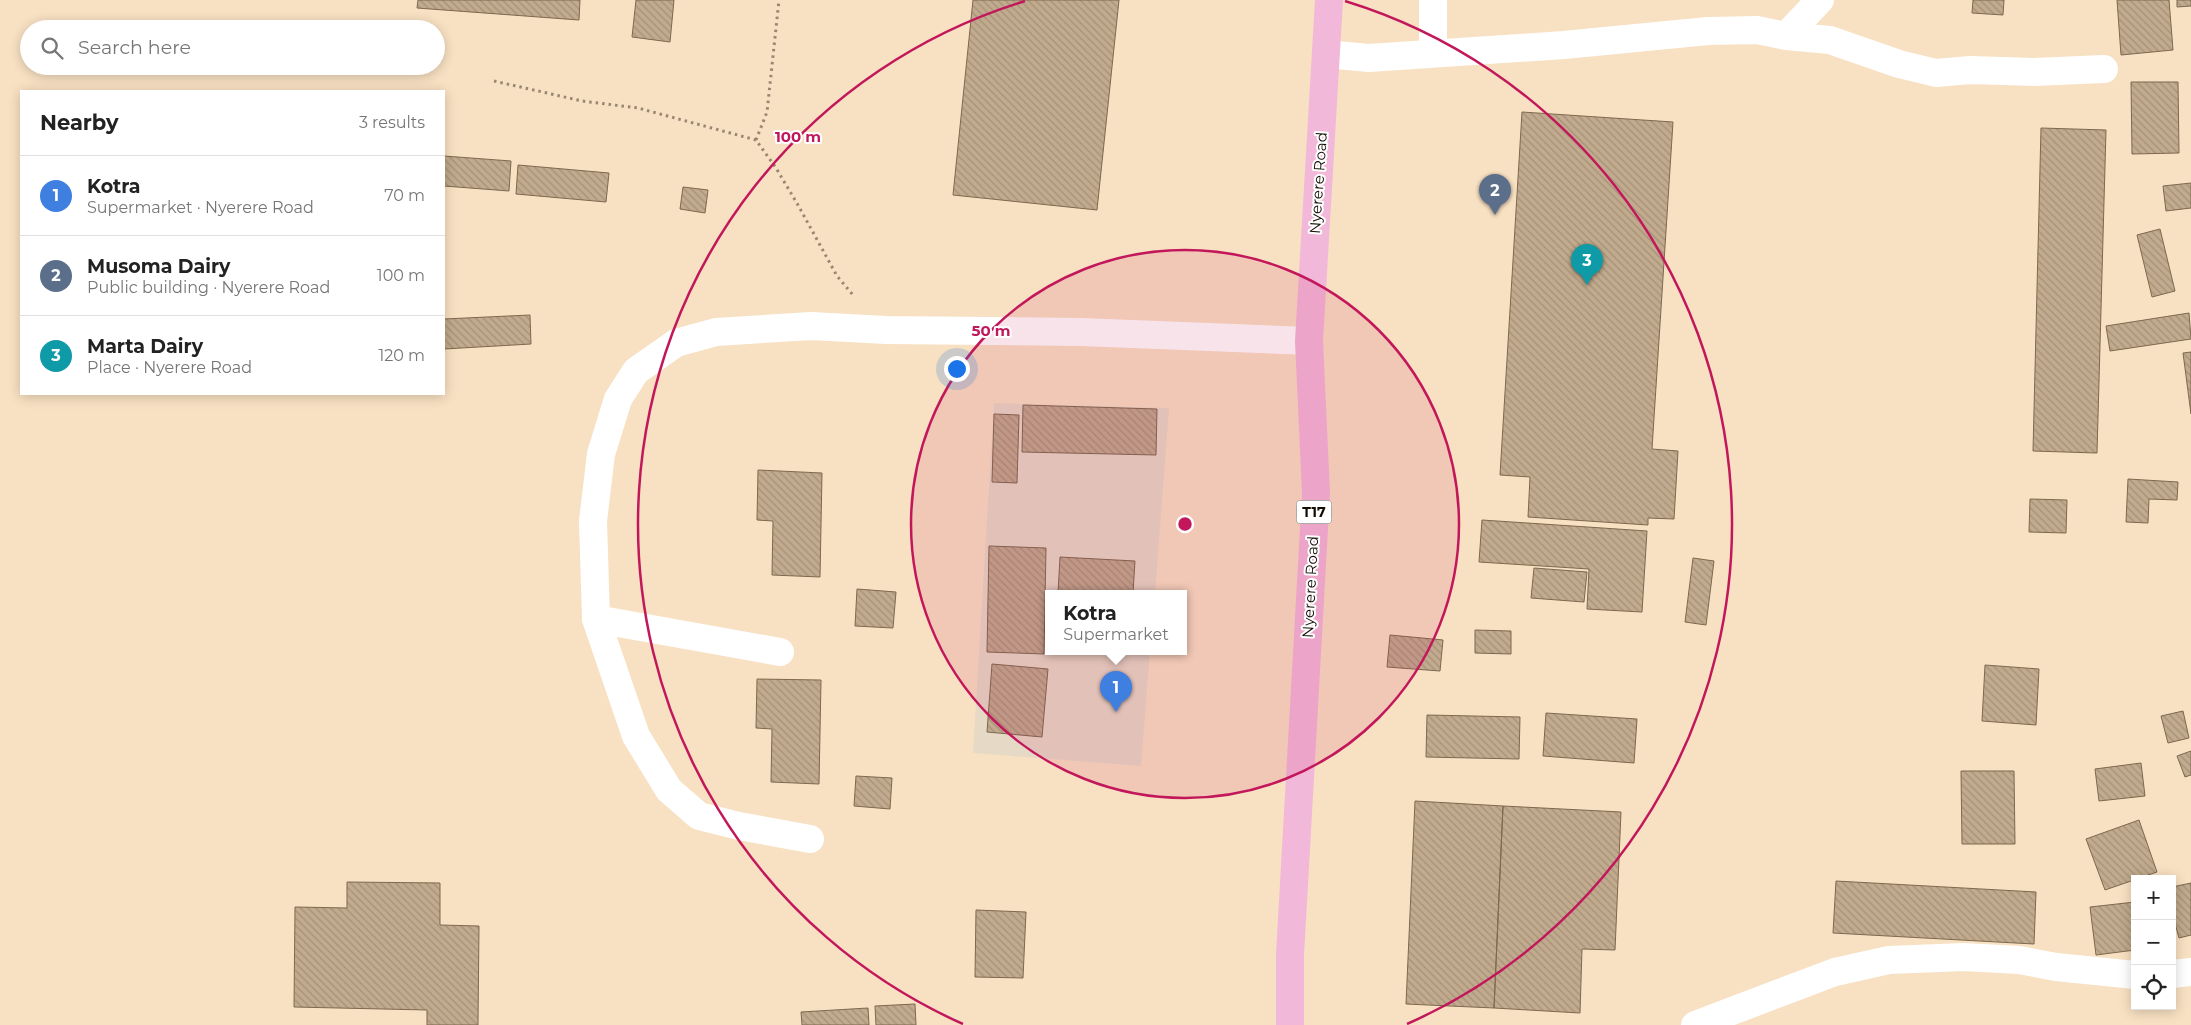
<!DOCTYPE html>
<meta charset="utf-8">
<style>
:root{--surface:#fff;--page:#f6f6f6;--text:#222;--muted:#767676;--line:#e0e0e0;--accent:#408781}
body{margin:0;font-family:Montserrat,sans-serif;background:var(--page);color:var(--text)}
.controls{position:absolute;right:15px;bottom:15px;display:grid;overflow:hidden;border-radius:0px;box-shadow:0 2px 12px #0003}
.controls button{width:45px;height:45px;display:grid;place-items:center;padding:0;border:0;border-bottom:1px solid var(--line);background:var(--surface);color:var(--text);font:25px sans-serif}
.you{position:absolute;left:956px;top:368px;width:18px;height:18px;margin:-12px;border:4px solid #fff;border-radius:50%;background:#1a73e8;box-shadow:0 0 0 8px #1a73e833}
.badge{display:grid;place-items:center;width:32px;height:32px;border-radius:50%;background:var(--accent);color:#fff;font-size:16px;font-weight:700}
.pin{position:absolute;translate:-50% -41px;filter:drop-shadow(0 1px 2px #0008)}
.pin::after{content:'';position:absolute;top:26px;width:18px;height:15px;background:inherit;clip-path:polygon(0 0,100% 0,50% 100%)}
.popup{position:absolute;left:1045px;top:590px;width:142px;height:65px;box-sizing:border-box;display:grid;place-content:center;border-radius:0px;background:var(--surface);filter:drop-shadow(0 1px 4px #0005);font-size:16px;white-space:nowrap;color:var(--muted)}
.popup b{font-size:19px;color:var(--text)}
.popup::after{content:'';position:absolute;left:50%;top:100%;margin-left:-10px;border:10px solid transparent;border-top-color:var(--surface)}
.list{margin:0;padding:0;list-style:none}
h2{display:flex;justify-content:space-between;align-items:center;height:65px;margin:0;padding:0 20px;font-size:21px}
h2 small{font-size:16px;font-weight:400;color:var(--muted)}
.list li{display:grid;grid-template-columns:32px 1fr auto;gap:15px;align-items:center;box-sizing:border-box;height:80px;padding:0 20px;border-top:1px solid var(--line)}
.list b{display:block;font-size:19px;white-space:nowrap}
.list p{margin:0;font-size:16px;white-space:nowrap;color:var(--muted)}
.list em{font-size:16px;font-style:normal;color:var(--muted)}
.icon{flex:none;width:28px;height:28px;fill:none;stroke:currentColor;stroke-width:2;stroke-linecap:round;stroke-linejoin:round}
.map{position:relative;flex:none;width:2191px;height:1025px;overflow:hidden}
.search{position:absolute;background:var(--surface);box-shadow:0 2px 12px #0003;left:20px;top:20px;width:425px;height:55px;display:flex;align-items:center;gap:12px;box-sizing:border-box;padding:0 18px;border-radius:28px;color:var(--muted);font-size:19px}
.panel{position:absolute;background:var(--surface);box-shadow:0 2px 12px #0003;left:20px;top:90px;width:425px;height:305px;border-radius:0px}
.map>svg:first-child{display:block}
.commercial{fill:#e6d9c5}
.building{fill:url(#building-back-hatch);stroke:#7d694e}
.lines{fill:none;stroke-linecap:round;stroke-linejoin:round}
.path{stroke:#988772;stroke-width:3;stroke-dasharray:2.5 4;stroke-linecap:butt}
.minor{stroke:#fff;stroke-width:28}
.primary{stroke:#f2b8d9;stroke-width:28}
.ring{fill:none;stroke:#c2185b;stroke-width:2.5}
.labels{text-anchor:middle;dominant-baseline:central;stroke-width:4;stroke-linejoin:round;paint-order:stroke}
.shield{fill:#fff;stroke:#5a564f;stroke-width:1}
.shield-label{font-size:14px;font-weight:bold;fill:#140d04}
.street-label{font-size:15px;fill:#140d04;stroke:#fff}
.centre{fill:#c2185b;stroke:#fff;stroke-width:2.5}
.ring-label{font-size:15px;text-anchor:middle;font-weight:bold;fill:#c2185b;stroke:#fff;stroke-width:4;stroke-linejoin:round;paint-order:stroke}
</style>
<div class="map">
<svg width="2191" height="1025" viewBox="0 0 2191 1025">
<defs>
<pattern id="building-back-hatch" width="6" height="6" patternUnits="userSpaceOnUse" patternTransform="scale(1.25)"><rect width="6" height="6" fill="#c1aa8d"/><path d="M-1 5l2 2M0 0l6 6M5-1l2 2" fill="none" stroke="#a59178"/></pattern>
</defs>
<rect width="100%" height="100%" fill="#f8e0c2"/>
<path class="commercial" d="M994 403 1169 408 1155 593H1048V651H1150L1141 766 973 753Z"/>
<path class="building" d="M418 0H580L579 20 417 8Z
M636 0H674L670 42 632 37Z
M973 0H1119L1097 210 953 195Z
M1973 0H2004L2003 15 1972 13Z
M2117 0H2169L2173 50 2121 55Z
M2177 0H2191V6L2177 7Z
M2131 82H2178L2179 153 2132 154Z
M1522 112 1673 122 1652 449 1678 451 1674 519 1648 518V525L1528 517 1530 477 1500 475Z
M2041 128 2106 130 2097 453 2033 451Z
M444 156 511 161 509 191 444 186Z
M518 165 609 173 606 202 516 194Z
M2191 183V208L2166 211 2163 186Z
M683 187 708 190 705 213 680 209Z
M2160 229 2175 291 2152 297 2137 235Z
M2189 313 2191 339 2110 351 2106 326Z
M530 315 531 344 444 349V319Z
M2191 352V414L2183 353Z
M1023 405 1157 409 1156 455 1022 452Z
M994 414 1019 415 1017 483 992 482Z
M758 470 822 473 820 577 772 575 773 521 757 520Z
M2128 479 2178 482 2177 500 2149 499 2148 523 2126 522Z
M2030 499 2067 500 2066 533 2029 532Z
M1482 520 1647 531 1642 612 1587 609 1589 569 1479 562Z
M989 546 1046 548 1044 654 987 652Z
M1060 557 1135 561 1133 593H1058Z
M1693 558 1714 561 1706 625 1685 622Z
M1534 568 1587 572 1584 602 1531 598Z
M857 589 896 592 893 628 855 626Z
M1475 630 1511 631V654L1475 653Z
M1390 635 1443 640 1440 671 1387 667Z
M992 664 1048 669 1042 737 987 732Z
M1985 665 2039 669 2036 725 1982 721Z
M757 679 821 680 819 784 771 782 772 729 756 728Z
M2183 711 2189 738 2168 743 2161 716Z
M1546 713 1637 719 1634 763 1543 756Z
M1427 715 1520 717 1519 759 1426 757Z
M2191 751V775L2185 777 2177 756Z
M2141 763 2145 796 2099 801 2095 769Z
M1961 771H2014L2015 844H1962Z
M856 776 892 778 890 809 854 806Z
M1415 801 1503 806 1494 1008 1406 1004Z
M1503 806 1621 812 1615 950 1582 949 1580 1013 1494 1008Z
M2139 820 2157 872 2105 890 2086 839Z
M1836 881 2036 892 2034 944 1833 933Z
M347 882 440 883V925L479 926 478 1025H427V1010L294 1007 295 907 347 908Z
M2191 883V935L2179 938 2172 912V887Z
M2135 902V950L2096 955 2090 907Z
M976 910 1026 912 1023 978 975 977Z
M915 1004 916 1025H876L875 1006Z
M868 1008 869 1025H802L801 1012Z"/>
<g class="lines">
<path class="path" d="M494 81 582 101 638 108 756 140 776 168 798 205 837 276 853 295
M756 140 767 112 779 0"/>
<path class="minor" d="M1433 0V53
M1786 36 1820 0
M1326 54 1369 58 1564 45 1708 31 1757 30 1786 36 1830 40 1899 64 1936 73 1970 70 2034 72 2104 69
M596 619 780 652
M810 839 739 826 699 816 669 790 636 736 596 619 593 521 601 454 618 399 636 371 676 343 716 332 811 326 886 330 1081 332 1309 341
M2172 974 2191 972
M1695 1025 1835 972 1889 960 1964 957 2019 960 2056 967 2135 975"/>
<path class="primary" d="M1290 1025V955L1316 493 1309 341 1329 0"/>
</g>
<circle cx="1185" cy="524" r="274" fill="#c2185b" fill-opacity=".12"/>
<g class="ring">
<circle cx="1185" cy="524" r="274"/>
<path d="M963 1024A547 547 0 0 1 1025 1M1345 1A547 547 0 0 1 1407 1024"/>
</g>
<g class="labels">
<rect class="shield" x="1296.5" y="500.5" width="35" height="23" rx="4"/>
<g class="shield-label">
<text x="1314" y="512">T17</text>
</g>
<g class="street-label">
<text transform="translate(1318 183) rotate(-86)">Nyerere Road</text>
<text transform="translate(1310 587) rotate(-87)">Nyerere Road</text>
</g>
</g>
<circle cx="1185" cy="524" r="8" class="centre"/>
<g class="ring-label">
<text x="798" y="142">100 m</text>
<text x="991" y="336">50 m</text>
</g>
</svg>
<div class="controls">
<button>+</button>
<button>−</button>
<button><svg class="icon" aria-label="locate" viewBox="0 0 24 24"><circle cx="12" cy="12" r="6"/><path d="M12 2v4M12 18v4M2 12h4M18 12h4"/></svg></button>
</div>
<div class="you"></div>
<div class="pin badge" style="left:1116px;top:712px;background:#3f7fe0">1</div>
<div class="popup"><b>Kotra</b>Supermarket</div>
<div class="pin badge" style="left:1495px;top:215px;background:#5c6f8a">2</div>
<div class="pin badge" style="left:1587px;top:285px;background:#0f9aa8">3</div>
<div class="search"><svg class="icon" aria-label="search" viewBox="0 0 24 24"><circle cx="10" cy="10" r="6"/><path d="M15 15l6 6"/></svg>Search here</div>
<section class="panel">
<h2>Nearby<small>3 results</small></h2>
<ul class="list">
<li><span class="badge" style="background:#3f7fe0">1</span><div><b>Kotra</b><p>Supermarket · Nyerere Road</p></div><em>70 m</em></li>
<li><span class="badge" style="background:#5c6f8a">2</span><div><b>Musoma Dairy</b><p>Public building · Nyerere Road</p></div><em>100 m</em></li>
<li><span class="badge" style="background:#0f9aa8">3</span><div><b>Marta Dairy</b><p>Place · Nyerere Road</p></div><em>120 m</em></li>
</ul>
</section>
</div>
